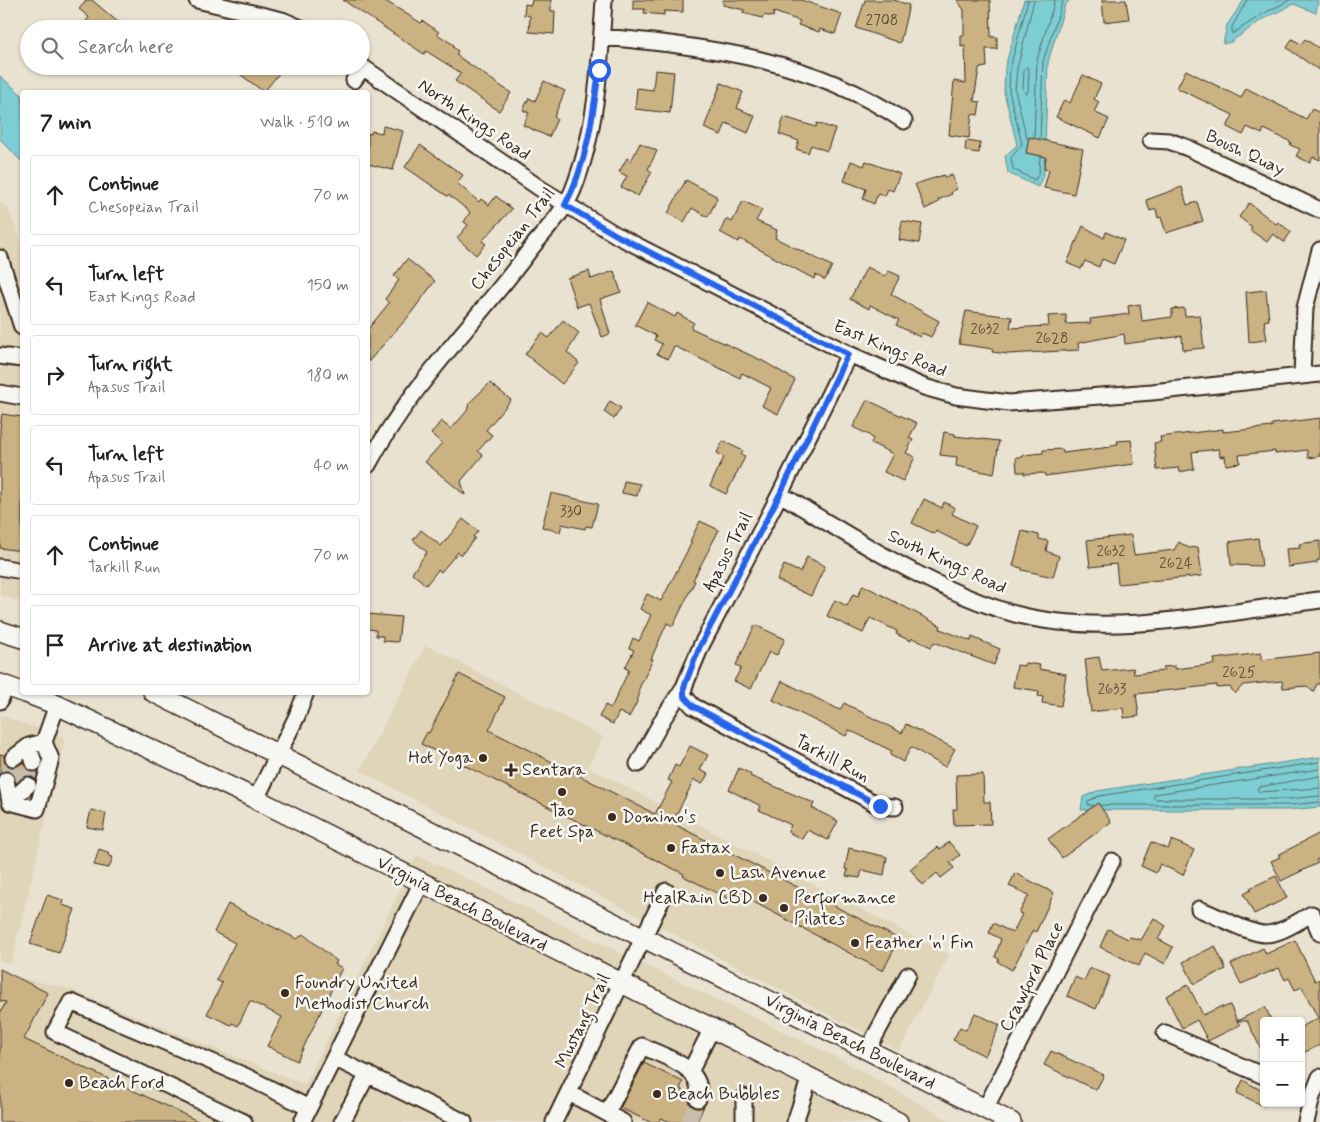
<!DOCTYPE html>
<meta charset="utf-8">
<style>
:root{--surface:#fff;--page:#f6f6f6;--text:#222;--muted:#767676;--line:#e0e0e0}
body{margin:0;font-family:Mynerve,sans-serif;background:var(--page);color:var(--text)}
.controls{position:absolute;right:15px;bottom:15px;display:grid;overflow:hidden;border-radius:5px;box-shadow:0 1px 4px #0004}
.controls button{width:45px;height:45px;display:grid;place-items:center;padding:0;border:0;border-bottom:1px solid var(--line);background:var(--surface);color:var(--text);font:25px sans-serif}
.stop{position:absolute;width:15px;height:15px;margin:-11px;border:4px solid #2563eb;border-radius:50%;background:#fff}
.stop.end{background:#2563eb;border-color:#fff;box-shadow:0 1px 5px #0008}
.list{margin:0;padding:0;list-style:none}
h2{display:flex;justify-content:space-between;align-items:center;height:65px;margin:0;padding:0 20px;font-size:21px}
h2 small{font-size:16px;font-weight:400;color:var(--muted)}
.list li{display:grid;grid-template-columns:32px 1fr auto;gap:15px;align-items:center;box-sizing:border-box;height:80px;margin:0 10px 10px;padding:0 10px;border:1px solid var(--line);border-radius:5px}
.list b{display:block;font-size:19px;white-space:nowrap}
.list p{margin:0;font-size:16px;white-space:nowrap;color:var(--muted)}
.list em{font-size:16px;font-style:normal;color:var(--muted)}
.icon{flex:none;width:28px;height:28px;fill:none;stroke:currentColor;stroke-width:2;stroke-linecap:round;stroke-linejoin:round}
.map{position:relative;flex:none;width:1320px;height:1122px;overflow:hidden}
.search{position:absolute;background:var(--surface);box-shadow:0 1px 4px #0004;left:20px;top:20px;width:350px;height:55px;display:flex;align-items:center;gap:12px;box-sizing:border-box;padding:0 18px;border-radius:28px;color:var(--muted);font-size:19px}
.panel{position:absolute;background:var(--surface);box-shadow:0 1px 4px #0004;left:20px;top:90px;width:350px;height:605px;border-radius:5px}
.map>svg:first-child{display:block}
.built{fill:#e0d4b9}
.water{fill:#7dced4;stroke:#638c8b}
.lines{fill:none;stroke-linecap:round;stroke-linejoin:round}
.shore{stroke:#556c67;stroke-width:1}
.building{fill:#cab282;stroke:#3b2a1e}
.minor-tunnel{stroke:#c6bdac;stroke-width:15;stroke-dasharray:15 8;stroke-linecap:butt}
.minor-casing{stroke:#3b2a1e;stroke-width:19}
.major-casing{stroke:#3b2a1e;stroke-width:22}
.minor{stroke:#f6f6f2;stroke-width:15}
.major{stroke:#f6f6f2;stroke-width:19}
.route{stroke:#2563eb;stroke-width:6}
.poi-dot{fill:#3b2a1e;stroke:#f6f6f2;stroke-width:2}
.labels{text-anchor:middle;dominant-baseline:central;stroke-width:5;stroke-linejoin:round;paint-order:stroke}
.number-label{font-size:15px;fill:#5f4c37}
.street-label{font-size:18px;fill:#3b2a1e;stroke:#f6f6f2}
.poi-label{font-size:18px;fill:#3b2a1e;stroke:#f6f6f2;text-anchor:start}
</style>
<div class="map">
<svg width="1320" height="1122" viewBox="0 0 1320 1122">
<rect width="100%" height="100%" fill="#e9e2d0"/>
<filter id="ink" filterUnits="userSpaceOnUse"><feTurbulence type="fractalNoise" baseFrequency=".02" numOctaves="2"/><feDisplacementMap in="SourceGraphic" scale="10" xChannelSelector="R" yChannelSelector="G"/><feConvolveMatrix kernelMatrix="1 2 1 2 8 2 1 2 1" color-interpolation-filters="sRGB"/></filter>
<g filter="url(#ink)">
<path class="built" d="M0 202 8 208 22 245V602L0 595Z
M426 645 603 737 588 767 949 955 899 1051 360 771Z
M0 715 65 738 11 964 0 961Z
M417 855 838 1058 952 1122H0V973L66 988 305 1085Z"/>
<path class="water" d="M1024 0H1070L1065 5 1048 62 1044 173 1038 187 1008 173 1005 156 1017 145 1004 92 1005 67Z
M1244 0H1318L1316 13 1294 4 1263 19 1231 42 1223 44 1227 25Z
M0 76 22 95V162L0 139Z
M1320 757V807L1289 810H1081L1083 797 1097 791Z"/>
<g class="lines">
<path class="shore" d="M1028 0 1010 68 1009 91 1022 144 1011 158 1013 169 1035 180 1039 172 1040 157
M1247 0 1232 27V34L1261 15 1290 0
M1027 67 1029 70 1028 91 1026 94 1023 90 1024 70Z
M1034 137 1037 60 1055 0
M1040 138 1043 61 1063 0
M1027 139 1015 90 1017 69 1034 0
M1320 769 1155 794 1153 797 1155 799H1288L1320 796
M1320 776 1259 787 1257 789 1259 792 1320 788
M1093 805H1088V801L1099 796 1320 762
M1101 805H1289L1320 802"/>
</g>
<path class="building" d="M87 0H92L126 29H81L89 17 79 9Z
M343 0H384L421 23 423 21 439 32 437 34 454 45 453 47 458 51 456 55 511 93 499 111 455 81 461 73 426 51 424 54Z
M532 0H551V11H555L554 34 529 32 530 16 524 15 525 4 531 5Z
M633 0H683V12L664 11V15L644 13 645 9H633Z
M723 0H801L842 14 835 34 820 29 819 32 798 25 800 21 774 12 773 17 764 15 763 18 743 13 744 10 723 5Z
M865 0H894L909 5 900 43 856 28Z
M957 0H990L991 37H997V49H986L987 67 979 68 974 101 980 102 978 115 972 114 969 138 949 135 954 81 966 83 965 46 961 47V35H964V10Z
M1102 0H1126L1129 19 1104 22Z
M1292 39 1301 44 1305 39 1320 49V71L1287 48Z
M229 66H272L280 72 264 92Z
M655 70 674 72 670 113 635 109 637 88 653 90Z
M1186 70 1241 98 1246 88 1306 119 1312 109 1320 113V160L1313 157 1310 163 1296 156 1300 149 1290 145 1291 142 1264 129 1262 134 1247 127 1243 135 1227 127 1233 115 1177 88Z
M1083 75 1101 84 1094 99 1099 102 1094 112 1109 119 1100 138 1056 117 1064 100 1070 103Z
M544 81 565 91 554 117 557 119 549 137 523 125 529 113 523 110 529 98 535 101Z
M721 83 743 92 737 108 755 116 748 133 726 123 721 135 704 128Z
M784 117 816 127 817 123 835 129 827 151 811 145 808 153 796 149 799 141 779 134Z
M383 126 403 131 393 170 368 164V133L371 134 372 131 382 133Z
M1029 137 1083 149 1074 194 1044 188 1049 170 1044 169 1046 157 1026 153Z
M966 141 980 143 979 153 965 151Z
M640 143 657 151 648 169 652 172 638 196 621 187 627 176 619 172 627 158 631 161Z
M420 145 463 175 457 183 479 202 481 199 489 205 496 196 512 209 482 241 486 244 476 255 457 238 468 225 464 222 470 212 449 195 447 196 405 167Z
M851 161 864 166 866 161 900 174 893 191 888 189 885 196 878 193 874 204 863 199 866 189 844 181Z
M944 175 945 178 952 175 957 189 951 192 952 194 938 200 939 202 925 209 915 184Z
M686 180 716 196 717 199 708 217 692 208 684 222 668 213Z
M1182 187 1187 205 1197 202 1203 221 1166 233 1161 217 1158 218 1156 209 1150 211 1146 200Z
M743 201 762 210 756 221 777 230 775 238 832 266 825 280 816 275 814 279 740 239 738 242 720 232 726 219 732 222Z
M1249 203 1276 224 1278 222 1291 232 1284 242 1273 234 1267 242 1250 230 1252 227 1239 217Z
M902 221 922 224 919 243 899 240Z
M1083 226 1104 238 1106 232 1124 240 1114 264 1102 259 1099 267 1085 261 1081 269 1067 263Z
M407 259 435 281 408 317 368 362V329L389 303 385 299 399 280 394 276Z
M867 267 885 276 889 271 900 276 891 294 939 321 931 337 922 333 920 337 896 325 899 320 870 305 869 309 850 299Z
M589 271 591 279 614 271 621 292 600 299 610 334 602 337 589 303 577 307 567 278Z
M1266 290 1269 320 1264 321 1267 340 1249 342 1246 292Z
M647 302 675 317 677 313 694 323 691 328 763 361 795 380 778 414 762 406 771 388 742 373 740 378 674 346 668 359 657 354 662 344 654 340 656 336 635 325Z
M1140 304 1142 321 1172 317V309L1184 308 1185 316 1200 315 1204 348 1183 350 1182 336 1125 344 1124 334 1078 343 1079 350 1008 354 992 352 993 349 959 344 966 311 1012 317 1010 328 1049 326 1048 316 1066 315V324L1091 323 1090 319 1129 314 1128 306Z
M563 320 579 333 567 352 579 363 562 384 525 354 542 333 549 338Z
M490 383 511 400 486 430 492 435 478 451 483 455 461 481 465 495 425 462 442 443 431 434 441 421 451 429 467 411 469 403Z
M867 400 917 423 909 438 913 440 906 453 915 457 903 481 884 472 893 454 871 443 873 439 869 435 853 427Z
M610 401 621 408 614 419 604 412Z
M2 414 22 417V551L0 548V428Z
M1320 418V456L1308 458 1307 450 1275 454V451L1239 455 1240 463 1226 465 1225 456 1220 457 1219 449 1192 452 1194 469 1180 472 1179 468 1157 470 1154 443 1161 442 1160 437 1223 429V432L1272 427V424Z
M944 432 955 434V436L999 441 994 474 956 466 957 457 940 455Z
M1131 440 1134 464 1045 476 1044 473 1024 474V472H1017L1016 457H1023V455L1043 453V450L1062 449 1063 453 1111 447V445L1118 444 1117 441Z
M723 441 743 451 741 455 745 457 726 494 710 486 724 457 717 453Z
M624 481 640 484 637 496 622 493Z
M551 493 598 504 592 527 586 526 585 529 562 524 560 532 542 527Z
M924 499 942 508 944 502 955 508 952 514 976 526 966 546 936 531 935 534 912 523Z
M463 519 478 531 473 537 475 538 461 555 458 552 441 572 438 570 426 585 412 573 427 552 413 540 421 530 441 546Z
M700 521 719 530 693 580 695 581 673 626 667 623 651 659H653L638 691 640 692 637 702 629 717 619 712 613 724 599 717 605 705 611 708 629 670 625 668 634 650 629 648 633 638 639 641 651 615 640 609 647 594 661 601 692 542 690 541Z
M1022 531 1039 535V539L1048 541 1046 551 1059 556 1053 577 1022 570V568L1013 566Z
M1131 535 1134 555 1174 550 1179 542 1189 548 1198 547 1202 576 1118 584 1116 564 1090 567 1087 540Z
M1258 538 1262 566 1231 565 1229 542Z
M1320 541V560H1317V563L1288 567 1286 549 1300 548 1299 544Z
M807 557 825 566 811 596 777 580 784 565 800 572Z
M863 585 941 626 940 629 971 641 972 637 1000 649 994 665 934 642 931 647 912 638 911 641 896 634 897 631 870 618 863 633 827 616 835 600 847 606 853 594 858 596Z
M368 614 401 617 398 642 383 641V636H376V630L368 629Z
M755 625 785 639 777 655 769 652 751 689 734 681 741 668 736 665Z
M1261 653V660L1320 653V684H1317L1313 692 1307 686 1283 688 1282 681 1243 685 1235 694 1230 687 1217 688V685L1136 694 1139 716 1124 718 1123 708 1091 712 1085 659 1099 657 1102 671 1133 668 1134 674 1164 671 1163 667 1175 666V669L1215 664 1214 659Z
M1025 663 1040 665 1039 669 1066 674 1061 706 1042 703 1043 697 1038 696 1039 691 1013 687 1017 665 1024 666Z
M459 674 505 697 489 730 655 814 672 782 668 780 675 765 679 767 690 746 708 755 700 770 708 774 702 784 694 780 672 823 899 939 883 971 733 891 729 899 683 876 684 874 421 744 427 732 429 733Z
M782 681 840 710 844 703 902 733 906 724 955 749 945 767 911 747 903 762 890 755 892 751 849 730 846 736 773 700Z
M0 754 4 755 5 763 9 766 15 767 24 762 28 770 38 771 35 780 26 776 17 783 10 771 0 773Z
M739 768 751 774 750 776 814 803 812 808 838 821 828 840 807 830 802 839 788 832 791 825 759 810 761 806 729 790Z
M983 774 984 802H990L991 824 954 825 953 809H957L956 775Z
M1098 803 1111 822 1062 858 1048 839Z
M91 810 106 813 103 830 87 827Z
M1320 833V858L1316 860 1318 863 1281 881 1271 861 1280 857 1278 855Z
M1172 840 1194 850 1183 875 1160 864 1156 873 1141 866 1151 842 1168 849Z
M949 842 960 855 950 863 954 868 941 878 937 873 923 885 910 869 938 847 940 849Z
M849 848 887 857 884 875 862 870 860 878 846 876 848 870 845 869Z
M99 849 110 853 109 856 113 857 109 868 94 865Z
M1015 873 1054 893 1036 932 1033 930 1012 970 998 962 999 959 995 957 1001 939 989 933 993 923 1013 933 1022 914 1019 913 1029 895 1009 886Z
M1276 876 1287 898 1254 914 1244 894 1251 890 1250 888Z
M47 895 63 900 62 905 75 909 59 953 30 944Z
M228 904 297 939 303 934 337 961 335 964 342 968 297 1061 267 1046 282 1017 250 1001 238 1026 232 1023 231 1025 207 1014 222 983 216 980 235 943 214 932Z
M1154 918 1166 926 1158 939 1173 947 1165 964 1145 953 1139 966 1100 947 1108 929 1128 939 1130 937 1141 940Z
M1295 940 1315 981 1320 979V1045L1301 1054V1027L1318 1018 1302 987 1295 990 1289 978 1285 980 1279 968 1241 984 1231 964 1263 948 1266 954Z
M1215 946 1226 969 1194 984 1183 962Z
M1090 968 1110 976 1096 1009 1067 996 1075 977 1084 981Z
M0 969 48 993 24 1039 200 1122H0V1013L6 1002 0 1001Z
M1188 985 1203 1015 1222 1006V1008L1230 1005 1237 1021 1265 1007 1272 1021H1264V1055L1247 1021H1237L1240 1025 1208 1041 1197 1020 1182 1028 1166 996Z
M975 1013 1000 1025 985 1056 953 1040 960 1027 966 1030Z
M1051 1051 1104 1075 1096 1090 1044 1065Z
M644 1063 683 1082 680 1089 689 1094 690 1104 697 1108 704 1106 697 1122H671L661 1118 659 1122H650L620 1108Z
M1243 1080 1264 1092V1106L1237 1093Z"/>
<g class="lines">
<path class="minor-tunnel" d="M6 780 13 758
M18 783 24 760
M28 785 34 763
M689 1122 698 1099"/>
<g class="minor-casing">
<path id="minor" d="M197 0 282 20 303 29
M602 37C708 46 814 60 904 121
M361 66 541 189 618 236 849 354 924 387 956 396 1009 403 1152 392 1320 374
M354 80 363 67
M1151 140 1169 141 1188 148 1320 210
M0 258 22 327
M849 354 780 494 701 646 684 687V696L693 706 880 806 895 807
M0 356 22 359
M1302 374 1305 308 1320 250
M0 393 22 397
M368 465C411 384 475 324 529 251 544 232 564 212 573 190 597 130 600 63 604 0
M780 494C850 536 936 592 1015 614 1109 639 1225 612 1320 600
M0 567 22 571
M0 701 5 686
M29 746 34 763
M13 758 29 746 44 742
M638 764 664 717 684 687
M6 780 10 802 37 809 51 759 44 742 57 705
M256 799 297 716 306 692
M10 802 28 785
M1199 909C1216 915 1249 934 1265 934 1281 934 1298 921 1312 914L1320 933
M1165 1033 1264 1076
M867 1051 908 975
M334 1058 464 1122
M691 1070 712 1028
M569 1093 623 1122
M985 1109 1112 861
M607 1113 642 1046C664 1057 706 1067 698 1099
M244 1122 55 1032 71 1002 245 1076 309 1108
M302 1122 421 884
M342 1122 368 1074
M554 1122 666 891
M744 1122V1097
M795 1122 810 1077
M1306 1122 1312 1097 1320 1077"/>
</g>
<g class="major-casing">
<path id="major" d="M0 631 22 638
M0 684 22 692
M23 692 57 705 256 799 898 1122
M153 692 1011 1122"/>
</g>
<use href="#minor" class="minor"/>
<use href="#major" class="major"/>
</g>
</g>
<g class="lines" filter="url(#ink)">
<path class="route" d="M599 70C593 115 587 164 565 205L618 236 848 354 780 494 700 646 684 687V696L693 706 880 806"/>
</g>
<g class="poi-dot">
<circle cx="483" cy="758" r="5"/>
<path d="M508.5 762.5h5v5h5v5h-5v5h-5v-5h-5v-5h5z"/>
<circle cx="562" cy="792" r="5"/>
<circle cx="612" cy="817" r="5"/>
<circle cx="671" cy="848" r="5"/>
<circle cx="720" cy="873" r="5"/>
<circle cx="763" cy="898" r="5"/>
<circle cx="784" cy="908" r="5"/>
<circle cx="855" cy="943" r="5"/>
<circle cx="285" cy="993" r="5"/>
<circle cx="69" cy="1083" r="5"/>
<circle cx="657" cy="1094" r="5"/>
</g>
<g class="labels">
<g class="number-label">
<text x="882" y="21">2708</text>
<text x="985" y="330">2632</text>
<text x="1052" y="339">2628</text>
<text x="571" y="512">330</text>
<text x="1111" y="552">2632</text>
<text x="1176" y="564">2624</text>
<text x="1239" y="673">2625</text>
<text x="1112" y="690">2633</text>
</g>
<g class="street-label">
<text transform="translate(474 120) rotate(34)">North Kings Road</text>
<text transform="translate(1245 153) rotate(25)">Boush Quay</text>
<text transform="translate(513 239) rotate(-52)">Chesopeian Trail</text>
<text transform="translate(890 349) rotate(23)">East Kings Road</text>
<text transform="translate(728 552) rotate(-63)">Apasus Trail</text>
<text transform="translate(947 562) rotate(25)">South Kings Road</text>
<text transform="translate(832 759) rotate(28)">Tarkill Run</text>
<text transform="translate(462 904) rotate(27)">Virginia Beach Boulevard</text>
<text transform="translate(1032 977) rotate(-63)">Crawford Place</text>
<text transform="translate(583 1021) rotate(-64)">Mustang Trail</text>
<text transform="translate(850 1042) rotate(27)">Virginia Beach Boulevard</text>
</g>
<g class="poi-label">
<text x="473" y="758" text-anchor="end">Hot Yoga</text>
<text x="522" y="770">Sentara</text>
<text x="562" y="811" text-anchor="middle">Tao<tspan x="562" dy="21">Feet Spa</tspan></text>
<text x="622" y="817">Domino's</text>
<text x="681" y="848">Fastax</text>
<text x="730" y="873">Lash Avenue</text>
<text x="753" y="898" text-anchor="end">HealRain CBD</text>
<text x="794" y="898">Performance<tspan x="794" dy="21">Pilates</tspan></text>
<text x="865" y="943">Feather 'n' Fin</text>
<text x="295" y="983">Foundry United<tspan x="295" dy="21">Methodist Church</tspan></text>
<text x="79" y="1083">Beach Ford</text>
<text x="667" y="1094">Beach Bubbles</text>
</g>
</g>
</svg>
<div class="controls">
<button>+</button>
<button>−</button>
</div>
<div class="stop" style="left:599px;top:70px"></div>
<div class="stop end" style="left:880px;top:806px"></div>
<div class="search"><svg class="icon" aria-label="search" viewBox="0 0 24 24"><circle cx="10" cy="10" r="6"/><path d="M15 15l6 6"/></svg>Search here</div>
<section class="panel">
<h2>7 min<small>Walk · 510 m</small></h2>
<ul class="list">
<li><svg class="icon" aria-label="ahead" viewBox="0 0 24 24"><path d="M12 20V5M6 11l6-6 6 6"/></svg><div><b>Continue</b><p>Chesopeian Trail</p></div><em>70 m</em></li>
<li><svg class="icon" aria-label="left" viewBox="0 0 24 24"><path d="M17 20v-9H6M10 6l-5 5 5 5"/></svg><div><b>Turn left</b><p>East Kings Road</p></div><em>150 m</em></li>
<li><svg class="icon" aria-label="right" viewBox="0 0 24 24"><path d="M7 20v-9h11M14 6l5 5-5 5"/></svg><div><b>Turn right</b><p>Apasus Trail</p></div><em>180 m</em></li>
<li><svg class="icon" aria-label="left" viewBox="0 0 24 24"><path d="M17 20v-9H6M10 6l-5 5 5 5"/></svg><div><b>Turn left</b><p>Apasus Trail</p></div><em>40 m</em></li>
<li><svg class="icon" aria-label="ahead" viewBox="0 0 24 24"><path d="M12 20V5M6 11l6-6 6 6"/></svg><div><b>Continue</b><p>Tarkill Run</p></div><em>70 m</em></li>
<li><svg class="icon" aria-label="arrive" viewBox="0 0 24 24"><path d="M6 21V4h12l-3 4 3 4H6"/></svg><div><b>Arrive at destination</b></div></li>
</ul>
</section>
</div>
